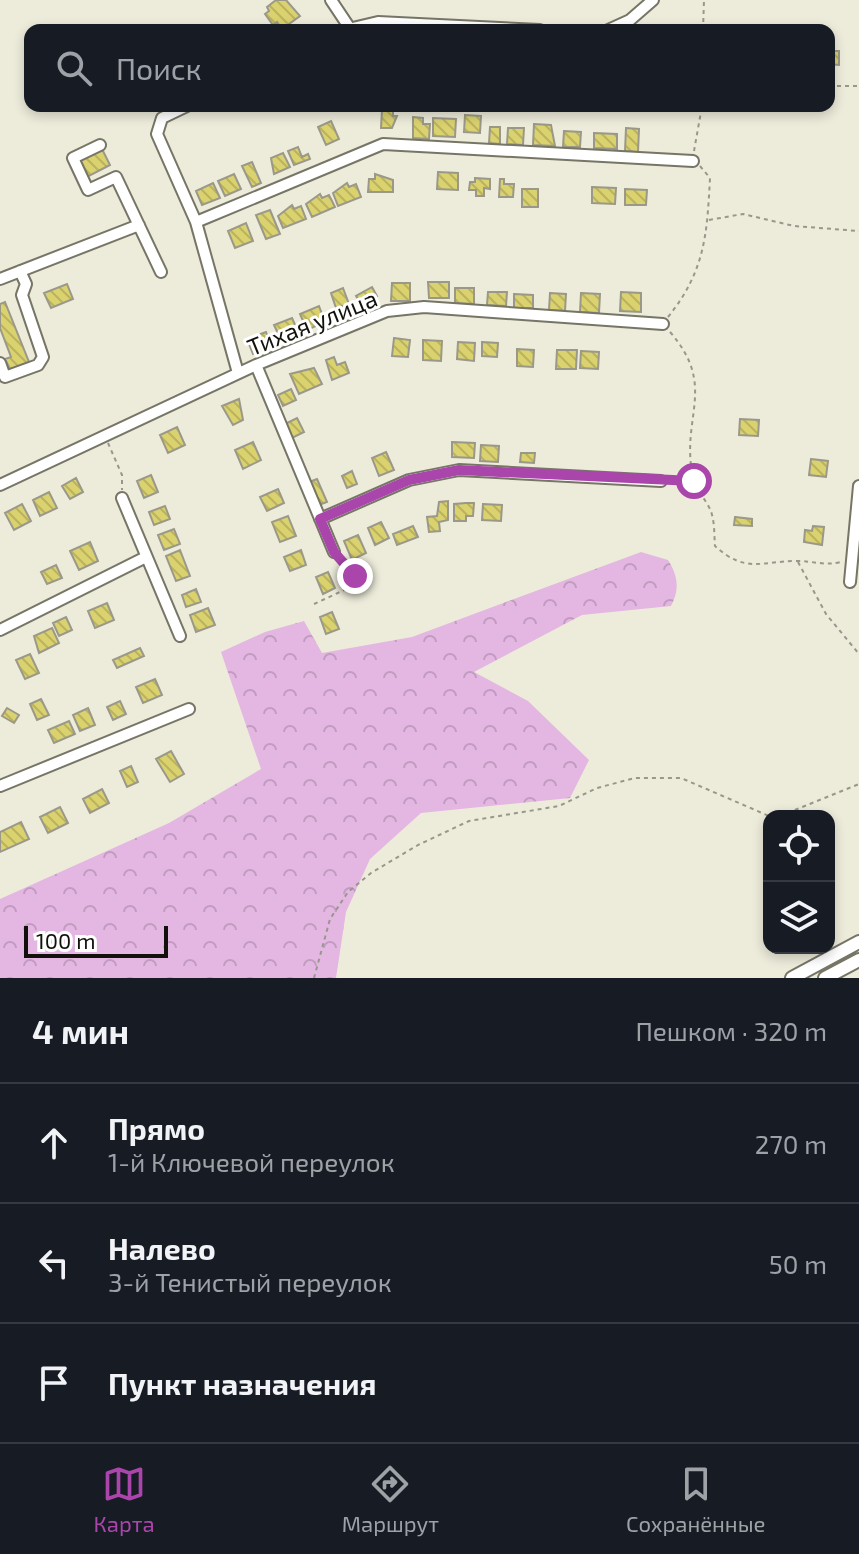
<!DOCTYPE html>
<html lang="ru">
<meta charset="utf-8">
<style>
:root{--surface:#171b24;--page:#242831;--text:#f1f3f6;--muted:#9ea1a6;--line:#363941;--accent:#aa46ab}
body{margin:0;font-family:"Exo 2",sans-serif;background:var(--page);color:var(--text)}
.controls{position:absolute;right:24px;bottom:24px;display:grid;overflow:hidden;border-radius:16px;box-shadow:0 4px 12px #0003}
.controls button{width:72px;height:72px;display:grid;place-items:center;padding:0;border:0;border-bottom:2px solid var(--line);background:var(--surface);color:var(--text);font:40px sans-serif}
.scale{position:absolute;left:24px;bottom:20px;width:144px;box-sizing:border-box;padding-left:8px;border:4px solid #12110c;border-top:0;font-size:22px;line-height:28px;white-space:nowrap;color:#12110c;-webkit-text-stroke:6px #fff;paint-order:stroke}
.stop{position:absolute;width:24px;height:24px;margin:-18px;border:6px solid #aa46ab;border-radius:50%;background:#fff}
.stop.end{background:#aa46ab;border-color:#fff;box-shadow:0 2px 8px #0008}
.list{margin:0;padding:0;list-style:none}
h2{display:flex;justify-content:space-between;align-items:center;height:104px;margin:0;padding:0 32px;font-size:34px}
h2 small{font-size:26px;font-weight:400;color:var(--muted)}
.list li{display:grid;grid-template-columns:52px 1fr auto;gap:24px;align-items:center;box-sizing:border-box;height:120px;padding:0 32px;border-top:2px solid var(--line)}
.list b{display:block;font-size:30px;white-space:nowrap}
.list p{margin:0;font-size:26px;white-space:nowrap;color:var(--muted)}
.list em{font-size:26px;font-style:normal;color:var(--muted)}
.icon{flex:none;width:44px;height:44px;fill:none;stroke:currentColor;stroke-width:2;stroke-linecap:round;stroke-linejoin:round}
.map{position:relative;flex:none;width:859px;height:978px;overflow:hidden}
.search{position:absolute;background:var(--surface);box-shadow:0 4px 12px #0003;left:24px;right:24px;top:24px;height:88px;display:flex;align-items:center;gap:20px;box-sizing:border-box;padding:0 28px;border-radius:16px;color:var(--muted);font-size:30px}
.sheet{height:464px;background:var(--surface)}
nav{display:flex;justify-content:space-around;align-items:center;box-sizing:border-box;height:112px;border-top:2px solid var(--line);background:var(--surface);font-size:22px;color:var(--muted)}
nav a{display:grid;justify-items:center;gap:4px}
nav .on{color:var(--accent)}
.map>svg:first-child{display:block}
.forest{fill:url(#forest-crowns)}
.building{fill:url(#building-back-hatch);stroke:#9a9989;stroke-width:2}
.lines{fill:none;stroke-linecap:round;stroke-linejoin:round}
.minor-casing{stroke:#767566;stroke-width:14}
.major-casing{stroke:#767566;stroke-width:16}
.path{stroke:#98978b;stroke-width:2;stroke-dasharray:4 4;stroke-linecap:butt}
.minor{stroke:#fff;stroke-width:10}
.major{stroke:#fff;stroke-width:12}
.route{stroke:#aa46ab;stroke-width:10}
.labels{text-anchor:middle;dominant-baseline:central;stroke-width:6;stroke-linejoin:round;paint-order:stroke}
.street-label{font-size:24px;fill:#12110c;stroke:#fff}
</style>
<div class="map">
<svg width="859" height="978" viewBox="0 0 859 978">
<defs>
<pattern id="forest-crowns" width="20" height="18" patternUnits="userSpaceOnUse" patternTransform="scale(2)"><rect width="20" height="18" fill="#e3b7e1"/><path d="M2 6a3 3 0 1 1 6 0M12 15a3 3 0 1 1 6 0" fill="none" stroke="#c29cc0"/></pattern>
<pattern id="building-back-hatch" width="6" height="6" patternUnits="userSpaceOnUse" patternTransform="scale(2)"><rect width="6" height="6" fill="#dad16f"/><path d="M-1 5l2 2M0 0l6 6M5-1l2 2" fill="none" stroke="#bab25f"/></pattern>
</defs>
<rect width="100%" height="100%" fill="#edecdb"/>
<path class="forest" d="M641 552 668 560C678 576 680 589 671 606L582 615 474 672 528 701 589 760 570 798 421 813 370 859 346 912 336 978H0V899L169 823 261 769 221 652 265 632 304 621 322 653 412 637Z"/>
<path class="building" d="M276 0H286L300 16 282 29 277 22 273 25 265 14 269 11 267 7Z
M829 51H839V65L829 64Z
M382 110 393 111V116H397L392 128H381Z
M465 115 481 116 480 133 464 132Z
M413 117 423 118V124H430L429 139 413 138Z
M433 118 456 119 455 137 433 136Z
M331 121 339 139 326 145 318 127Z
M534 124 551 125 555 146 533 145Z
M490 127H500V144L489 143Z
M508 128H524L523 145 507 144Z
M626 128 639 129 638 152 625 151Z
M564 131 581 132 580 147H563Z
M594 133 617 134V149L594 148Z
M298 147 302 157 308 154 310 159 294 165 288 151Z
M102 149 110 165 85 178 77 161Z
M283 153 290 167 274 174 271 158Z
M252 162 261 183 252 187 242 166Z
M438 172 458 173V190L437 189Z
M234 174 241 189 225 196 218 181Z
M375 174 393 180V192H368L369 179H375Z
M475 178 490 179V189L484 188V196H476V190H469L470 182H475Z
M500 179H504V184H514L513 197H499Z
M213 183 220 198 202 205 196 191Z
M347 183 349 187 356 184 361 197 338 206 333 193Z
M592 187 616 188 615 204 592 203Z
M522 189H538V207H522Z
M625 189 647 190 646 205H625Z
M320 194 322 198 329 195 335 207 312 217 306 204Z
M292 205 294 209 301 206 306 219 283 228 278 216Z
M270 210 280 234 266 239 256 215Z
M246 223 253 241 235 248 228 231Z
M428 282H449V298H429Z
M392 283H410V301H391Z
M67 284 73 299 51 308 44 293Z
M372 287 377 296 361 305 356 296Z
M343 288 349 304 336 308 331 293Z
M455 288H474V304L455 303Z
M488 292H507L506 306 487 305Z
M621 292 641 293V312L620 311Z
M550 293 566 294 565 311 549 310Z
M581 293 600 294 599 313 580 312Z
M514 294 533 295V308H514Z
M5 302 29 362 10 369 5 359 11 357 0 328V304Z
M319 306 325 322 307 330 300 314Z
M292 318 299 334 282 342 274 325Z
M266 332 271 346 253 354 247 339Z
M394 338 410 340 408 357 392 356Z
M423 340 442 341 441 361 423 360Z
M458 342 475 343 474 361 457 359Z
M482 342 498 343 497 357 482 356Z
M517 349 534 350 533 367 517 366Z
M557 350H577L576 369H556Z
M581 351 599 352 598 369 580 368Z
M334 357 337 365 345 362 349 373 332 380 326 360Z
M314 368 322 384 299 394 290 374Z
M291 389 296 400 283 406 278 395Z
M239 399 243 420 233 425 222 406Z
M297 418 304 432 292 438 285 424Z
M740 419 759 420 758 436 739 435Z
M177 427 185 445 168 453 160 435Z
M253 442 261 460 243 469 235 450Z
M452 442 475 443 474 458 452 457Z
M481 445 499 446 498 462 480 461Z
M386 452 394 470 379 476 372 458Z
M521 453H535L534 463 520 462Z
M811 459 828 461 826 477 809 475Z
M352 471 357 484 347 488 342 476Z
M151 475 158 492 144 498 137 481Z
M76 478 83 492 70 499 62 486Z
M317 479 327 502 319 505 309 482Z
M278 489 284 503 267 511 260 497Z
M49 492 57 508 40 516 33 500Z
M448 501V520L439 522 440 531 429 532 427 517 437 516 439 502Z
M466 503H474L473 516H466V521H454V504Z
M22 504 31 521 14 530 5 513Z
M483 504 502 505 501 521 482 520Z
M165 506 170 519 154 525 149 512Z
M288 516 296 536 280 542 272 522Z
M735 517 752 519V526L734 525Z
M381 522 389 538 375 545 368 528Z
M413 526 418 537 397 545 393 534Z
M813 526 824 527 822 545 804 542 805 530 812 531Z
M174 529 180 544 164 550 158 535Z
M358 535 366 553 352 560 344 541Z
M90 542 98 561 79 570 70 551Z
M180 550 190 576 176 581 166 556Z
M301 550 306 565 290 571 284 557Z
M56 565 62 578 47 584 41 572Z
M328 572 335 588 323 594 316 577Z
M196 589 201 602 186 607 182 595Z
M107 603 114 620 95 628 88 611Z
M208 608 215 625 196 632 190 615Z
M332 612 339 629 326 634 320 617Z
M66 617 72 630 59 636 53 623Z
M52 628 59 643 39 653 34 636Z
M140 648 144 656 117 668 113 660Z
M30 654 39 673 25 679 16 660Z
M155 679 162 695 143 703 136 687Z
M41 699 49 715 37 720 30 704Z
M120 701 126 714 113 720 107 707Z
M7 708 19 715 14 723 2 716Z
M88 708 95 725 80 731 73 715Z
M69 721 75 734 54 743 48 730Z
M171 751 184 774 170 782 156 759Z
M131 766 138 782 127 787 120 771Z
M102 789 109 803 90 813 83 799Z
M60 807 68 823 48 833 40 817Z
M21 822 29 839 0 852V832Z"/>
<g class="lines">
<g class="minor-casing">
<path id="minor" d="M331 0 349 27
M344 30 378 22 540 30
M608 30 630 20 653 0
M187 106 162 118 157 134 196 222 238 373
M100 145 73 158 88 190 116 177 161 272
M196 222 383 144 693 161
M0 279 139 225
M0 363 5 377 38 365 43 357 22 295 26 284 20 271
M256 365 334 552
M0 485 256 365 387 311 424 307 663 324
M122 498 180 636
M320 519 409 480 459 470 661 481
M850 582 859 486
M0 630 146 557
M0 786 189 709"/>
</g>
<g class="major-casing">
<path id="major" d="M792 978 859 942
M825 978 859 960"/>
</g>
<path class="path" d="M703 30 704 0
M829 86H859
M694 151 702 106
M709 220 743 214 794 226 859 231
M668 317C705 271 707 235 710 178L700 166
M670 332C718 387 680 417 693 477 696 489 705 499 710 509 715 520 714 535 715 546 746 574 761 561 797 561 814 561 824 566 841 562
M108 443 122 475V490
M671 481H692
M798 562 826 614 859 654
M314 604 353 586 355 576 342 560
M780 816 859 784
M314 978 330 919 348 892 371 873 418 845 469 821 559 806 597 788 635 778H681L769 816"/>
<use href="#minor" class="minor"/>
<use href="#major" class="major"/>
</g>
<g class="lines">
<path class="route" d="M355 576 334 552 320 519 409 480 459 470 694 481"/>
</g>
<g class="labels">
<g class="street-label">
<text transform="translate(312 322) rotate(-22)">Тихая улица</text>
</g>
</g>
</svg>
<div class="controls">
<button><svg class="icon" aria-label="locate" viewBox="0 0 24 24"><circle cx="12" cy="12" r="6"/><path d="M12 2v4M12 18v4M2 12h4M18 12h4"/></svg></button>
<button><svg class="icon" aria-label="layers" viewBox="0 0 24 24"><path d="M12 4l9 5-9 5-9-5zM3 14l9 5 9-5"/></svg></button>
</div>
<div class="scale">100 m</div>
<div class="stop" style="left:694px;top:481px"></div>
<div class="stop end" style="left:355px;top:576px"></div>
<div class="search"><svg class="icon" aria-label="search" viewBox="0 0 24 24"><circle cx="10" cy="10" r="6"/><path d="M15 15l6 6"/></svg>Поиск</div>
</div>
<section class="sheet">
<h2>4 мин<small>Пешком · 320 m</small></h2>
<ul class="list">
<li><svg class="icon" aria-label="ahead" viewBox="0 0 24 24"><path d="M12 20V5M6 11l6-6 6 6"/></svg><div><b>Прямо</b><p>1-й Ключевой переулок</p></div><em>270 m</em></li>
<li><svg class="icon" aria-label="left" viewBox="0 0 24 24"><path d="M17 20v-9H6M10 6l-5 5 5 5"/></svg><div><b>Налево</b><p>3-й Тенистый переулок</p></div><em>50 m</em></li>
<li><svg class="icon" aria-label="arrive" viewBox="0 0 24 24"><path d="M6 21V4h12l-3 4 3 4H6"/></svg><div><b>Пункт назначения</b></div></li>
</ul>
</section>
<nav>
<a class="on"><svg class="icon" aria-label="map" viewBox="0 0 24 24"><path d="M3 6l6-2 6 2 6-2v14l-6 2-6-2-6 2zM9 4v14M15 6v14"/></svg>Карта</a>
<a><svg class="icon" aria-label="directions" viewBox="0 0 24 24"><path d="M12 3l9 9-9 9-9-9zM9 14v-3h6M13 9l2 2-2 2"/></svg>Маршрут</a>
<a><svg class="icon" aria-label="saved" viewBox="0 0 24 24"><path d="M7 4h10v16l-5-4-5 4z"/></svg>Сохранённые</a>
</nav>
